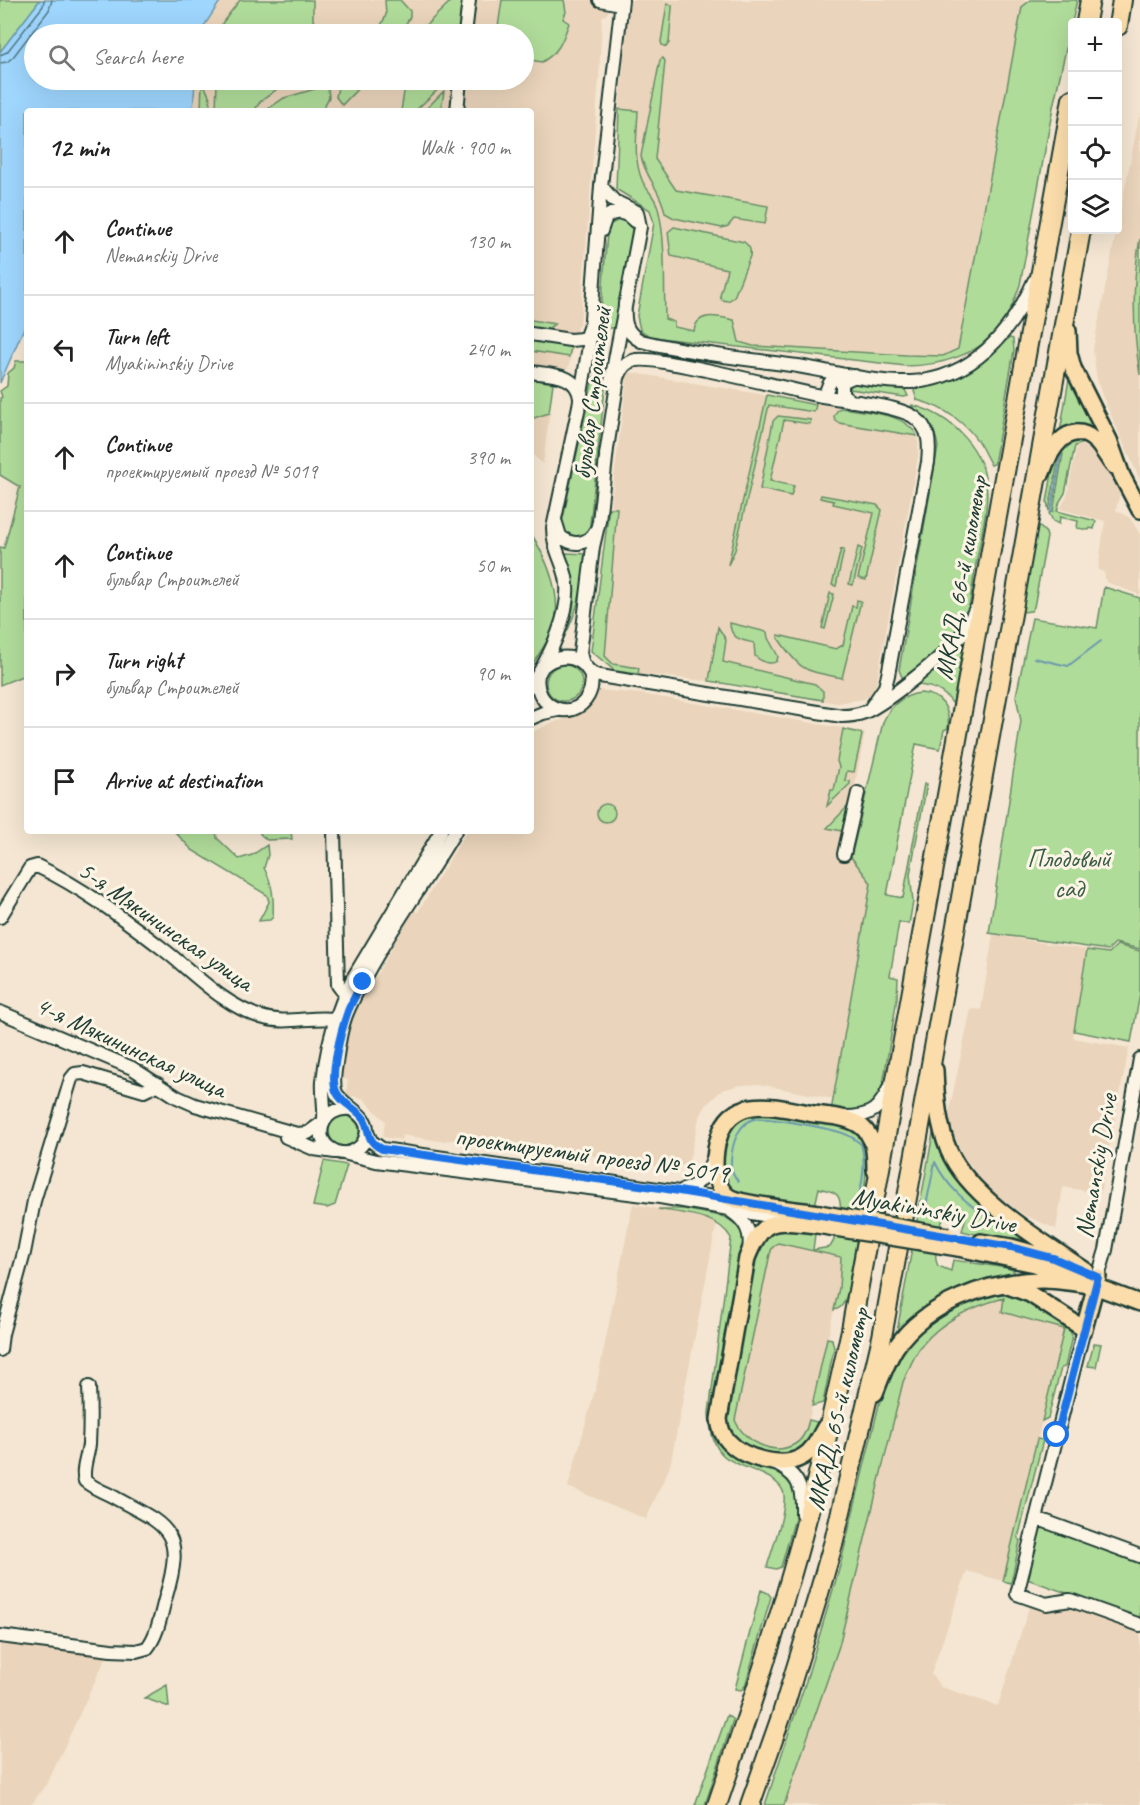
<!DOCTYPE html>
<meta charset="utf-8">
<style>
:root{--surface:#fff;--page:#f6f6f6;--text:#222;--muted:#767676;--line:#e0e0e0}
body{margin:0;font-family:Caveat,sans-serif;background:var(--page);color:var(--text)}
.controls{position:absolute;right:18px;top:18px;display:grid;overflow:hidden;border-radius:6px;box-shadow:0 6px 24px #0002}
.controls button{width:54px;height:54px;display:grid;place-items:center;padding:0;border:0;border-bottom:2px solid var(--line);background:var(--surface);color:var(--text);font:30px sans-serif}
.stop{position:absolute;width:18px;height:18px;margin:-14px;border:4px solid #1a73e8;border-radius:50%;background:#fff}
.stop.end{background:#1a73e8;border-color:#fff;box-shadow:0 2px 6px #0008}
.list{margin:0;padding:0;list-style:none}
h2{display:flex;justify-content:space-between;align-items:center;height:78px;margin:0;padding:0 24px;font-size:26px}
h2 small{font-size:20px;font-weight:400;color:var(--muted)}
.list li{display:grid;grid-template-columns:39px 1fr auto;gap:18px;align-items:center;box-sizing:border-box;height:108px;padding:0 24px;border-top:2px solid var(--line)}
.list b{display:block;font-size:22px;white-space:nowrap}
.list p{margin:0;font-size:20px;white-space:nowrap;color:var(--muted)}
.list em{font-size:20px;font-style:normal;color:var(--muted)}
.icon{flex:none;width:33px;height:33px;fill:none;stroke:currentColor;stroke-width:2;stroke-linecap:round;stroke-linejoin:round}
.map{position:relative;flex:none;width:1140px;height:1805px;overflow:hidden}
.search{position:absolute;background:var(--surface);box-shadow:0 6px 24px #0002;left:24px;top:24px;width:510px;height:66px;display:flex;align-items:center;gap:15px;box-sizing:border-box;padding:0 21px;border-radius:33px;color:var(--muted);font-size:22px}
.panel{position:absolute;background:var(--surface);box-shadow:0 6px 24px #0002;left:24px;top:108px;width:510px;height:726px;border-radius:6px}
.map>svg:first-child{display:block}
.built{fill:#ead4bb}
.green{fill:#b0dc9a;stroke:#688c67;stroke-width:1.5}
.water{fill:#9fd6fe;stroke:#6c99ad;stroke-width:1.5}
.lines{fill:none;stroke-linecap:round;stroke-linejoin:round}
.shore{stroke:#527a85;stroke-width:1.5}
.stream{stroke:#6c99ad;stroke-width:2}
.minor-casing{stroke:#1f3d34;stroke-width:16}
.major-casing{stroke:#1f3d34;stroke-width:20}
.highway-casing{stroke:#1f3d34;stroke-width:22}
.minor{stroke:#fcf5e5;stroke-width:12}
.major{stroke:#fbddab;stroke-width:15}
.highway{stroke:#fbddab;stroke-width:18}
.major-bridge-casing{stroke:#1f3d34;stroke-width:20;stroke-linecap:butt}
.major-bridge{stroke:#fbddab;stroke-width:15}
.route{stroke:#1a73e8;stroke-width:8}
.labels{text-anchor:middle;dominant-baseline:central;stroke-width:6;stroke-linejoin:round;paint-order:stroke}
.street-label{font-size:26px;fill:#1f3d34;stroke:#fcf5e5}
.park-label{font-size:26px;fill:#3c5d48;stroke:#fcf5e5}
</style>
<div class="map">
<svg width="1140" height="1805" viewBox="0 0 1140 1805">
<rect width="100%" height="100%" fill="#f4e6d2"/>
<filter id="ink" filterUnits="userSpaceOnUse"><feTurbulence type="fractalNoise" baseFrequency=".0167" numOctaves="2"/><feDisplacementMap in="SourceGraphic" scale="12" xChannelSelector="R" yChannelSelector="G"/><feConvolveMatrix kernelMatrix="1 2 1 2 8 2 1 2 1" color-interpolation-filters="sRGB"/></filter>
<g filter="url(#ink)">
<path class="built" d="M221 0H610L608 13 602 17 599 78 580 324 577 327 568 369 555 368 543 464 531 453V111H193L195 80H524V34H200L204 26Z
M630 0H1031L1022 7 958 349 961 355 941 363 906 366 651 337 640 330 637 316 654 223 650 210 618 192 616 185 619 109Z
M1140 112V239L1135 267 1136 349 1140 375V480L1102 395 1097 379 1093 350Z
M628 372 889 416 907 423 916 432 918 442V457L875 691 864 699 837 703 709 681 638 674 615 671 591 651Z
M1081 444 1099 457 1120 492 1116 510 1130 518 1140 534V595L1106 582 1104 572 1098 570 1105 521 1060 509 1067 496 1077 447Z
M597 690 641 694 865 732 843 847 850 849 851 857 872 883 833 1099 759 1084 741 1085 722 1090 707 1104 699 1118 688 1165 662 1167 480 1138 440 1141 402 1135 401 1140 383 1137 385 1121 363 1098 346 1095 348 1080 339 1078 349 1023 413 911 418 912 467 831H531V733L549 724 574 716 586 708 596 696Z
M993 935 1087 950 1073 1038 1129 1048 1100 1193 1063 1187 1056 1229 1026 1216 1000 1198 980 1178 963 1156 954 1135 948 1116 971 1009 981 1010Z
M633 1204 717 1221 670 1466 646 1519 568 1487 597 1383Z
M778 1243 841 1257 839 1288 807 1429 797 1444 789 1447 776 1448 762 1445 743 1435 735 1420 770 1254 772 1247Z
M1004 1297 1003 1312 1064 1329 1003 1581 967 1571 931 1674 941 1687 998 1706 1031 1601 1070 1602 1140 1628V1805H784L839 1646 903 1381 922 1345 945 1323 976 1305Z
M16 1640 72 1649V1652L107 1655 48 1782 31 1805H0V1642L15 1645Z"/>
<path class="green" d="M0 0H40L0 52Z
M240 0H313V20L321 34H218L223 22Z
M385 0H400L410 11V17L400 34H377L386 15Z
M452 0H462L458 34H417Z
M502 0H564L566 12 563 19 569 23C562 42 560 51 542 62L524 59V34H497Z
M1031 0H1077L1053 107 1020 285C1015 299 1009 316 1000 328 978 355 939 366 906 366L651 337 640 330 637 316 654 223 650 210 616 189 619 109 638 111C637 134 633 158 642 180 646 190 655 196 658 208 666 239 664 286 665 319L674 322V327L694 331C697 310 720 317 734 320L739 342 753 346 906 355 943 356 958 349 1022 7Z
M667 4 672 5V8L669 43 666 47 662 45 661 42Z
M663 58 665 61 655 159 676 190 768 206 765 224 734 219 728 226 722 228 674 218 665 213C662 192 645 177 641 156L660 60Z
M202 80 210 98V111H201Z
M217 80H289L260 102 254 111H216Z
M343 80H366L342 105 336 97 338 87Z
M406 80H448L415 111H401Z
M325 86 328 88 329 97 322 111H265L284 98Z
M444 91 441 111H424Z
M620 220 631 224 633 234 616 328H602L600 324 607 233 610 224Z
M674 227 744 242C750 247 751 249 750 256L734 297 728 301 722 300 720 296 727 269 671 256 668 232Z
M1140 239V375C1133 331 1132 283 1140 239Z
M531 320 555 324 547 329H531Z
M1010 338 1013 339 1014 351 994 464 991 465C988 460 985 454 982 448 968 423 944 407 917 400L914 391 916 388C940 384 973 368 992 353 998 348 1002 341 1010 338Z
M531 339 571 346 569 357 531 351Z
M16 361H27V679L22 676 0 685V547L4 548 20 487 0 475V398L2 397 0 391 7 386 8 373 14 368Z
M1070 373 1105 440 1060 432Z
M600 374 603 375 606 380 589 533 585 538 565 536 562 523 593 378Z
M531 379 553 383 549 413 531 419Z
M851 383 905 390 908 396 904 397 850 389Z
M767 395 816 405 814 412 769 405 735 550 728 565Z
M912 405C952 415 986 450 987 493 987 518 979 545 975 570 971 592 970 619 957 636 949 648 920 668 908 678L902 677 899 670 938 447C935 429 929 415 911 408Z
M841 408C865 412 905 412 917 436L839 423 835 420 834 416 838 409Z
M778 416 811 420 810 424 784 420 770 481 794 486 791 496 760 489 773 421Z
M1083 439V443L1075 446 1065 493 1060 501 1057 511 1096 521 1094 529 1090 528 1089 530 1077 528 1078 521 1060 517 1059 524 1053 521 1049 513 1053 512 1063 454 1061 453 1062 446 1067 442Z
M1056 450H1060L1049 511 1047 502Z
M821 495 877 505 882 510 866 580 858 578 874 513 833 504 834 501 820 498Z
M609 508H617L605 656 613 664 639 668 638 674 615 671 591 651Z
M1037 524 1046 533 1047 537 1034 607 1031 611 1022 612Z
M531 533C547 560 565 599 552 631 547 643 538 655 531 667Z
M858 547 862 549 853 585 849 584Z
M841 549 844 550 836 586 832 585Z
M567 553 586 554C584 587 575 621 558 648 561 638 568 628 571 617 578 595 572 575 565 554Z
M1104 587 1140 598V949L1115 943 1108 950 989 933 1021 721 1016 696 1032 618 1097 628Z
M830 593 834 594 825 629 822 628Z
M857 600 861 601 842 678C802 670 802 672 778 638V635L836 649 843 645 852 606 856 607Z
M730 623 767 632 768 638 778 656 777 661C770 666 760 661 755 656L754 643C742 640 730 639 730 623Z
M718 627 726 640 723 662 815 684 823 691V700L709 681Z
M962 642H964L953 704C944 691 934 687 919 685L916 681Z
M546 683a18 18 0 1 1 36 0a18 18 0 1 1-36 0Z
M921 693C942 695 950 708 948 728L944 730 940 749 916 744 887 895 903 898 924 784H927L910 874 913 902 909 924 899 922 890 976 898 978 897 998 881 1097C864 1114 853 1112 831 1111L871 883 851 857 883 722C890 706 903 695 921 693Z
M843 729 860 733 862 735 854 772 847 771 845 780 850 781V784L827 806 831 790H834L839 767 837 761Z
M597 813a9 9 0 1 1 18 0a9 9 0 1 1-18 0Z
M848 806 842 831 827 828Z
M174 831H216L217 838 239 859 252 855 267 845 268 855 264 868C273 884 274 899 273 917L270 920 259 921 269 902 267 895 192 850Z
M260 831H291L292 839 267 840 260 834Z
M1117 945 1140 951V994L1131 1042 1074 1031 1087 950 1109 953Z
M763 1110 854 1128 866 1140C869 1183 859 1228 851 1270 849 1280 849 1294 844 1302 842 1307 839 1309 834 1310L839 1288 841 1257 778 1243 772 1248 770 1254 735 1420C743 1441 774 1457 795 1444 804 1439 807 1429 809 1420L817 1422C815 1431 814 1441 806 1447 781 1465 735 1451 728 1421L756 1251C764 1223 794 1228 815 1234L813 1250 830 1247C837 1238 845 1204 837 1195 832 1190 825 1190 819 1188L814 1210 731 1194 720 1167 725 1136 737 1118Z
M329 1131a15 15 0 1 1 30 0a15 15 0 1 1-30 0Z
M934 1128C939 1142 943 1159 951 1172 971 1200 1001 1219 1028 1240L1001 1236 992 1238 962 1231 966 1216C959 1215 954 1213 947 1216 937 1222 933 1257 938 1266L951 1271 953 1260 1007 1268 1013 1270 1018 1278 997 1281 895 1342Z
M324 1161 347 1165 335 1205 327 1208 313 1206Z
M658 1209H684L725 1217 735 1224 741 1232 743 1239 741 1267 716 1425 778 1469 796 1485 797 1511 781 1567 776 1569 767 1567C772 1549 786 1513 784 1495 782 1474 738 1469 724 1456 712 1445 710 1428 709 1413L731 1238C718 1214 682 1214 658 1209Z
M1000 1290 1019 1295 1070 1330 1072 1336 1065 1367 1061 1368 1048 1418 1042 1421 1064 1329 1002 1312 1004 1298C973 1306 944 1319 923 1344 914 1354 909 1369 903 1382L839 1646 784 1805H765L806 1681 840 1566 883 1388 902 1345 950 1307Z
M827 1338 832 1339 834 1348 823 1403 812 1406Z
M1094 1343 1101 1344 1096 1367 1088 1366Z
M1037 1439 1043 1440 1018 1538 1020 1541 1011 1583 1003 1581Z
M1040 1526 1140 1564V1619L1027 1579Z
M761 1590 768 1593 771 1597 745 1686 741 1690 735 1689Z
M167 1685 169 1707 144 1698Z
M727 1715 733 1720 705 1805H695Z"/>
<path class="water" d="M40 0H221L204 26 200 34H34V80H195L193 111H27V321L0 383V52Z"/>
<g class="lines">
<path class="shore" d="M0 55 7 52 43 6 44 0
M0 63 7 62 13 57 49 10 52 0"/>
<path class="stream" d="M1051 512 1061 455
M1034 658 1068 666 1101 641
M738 1181C730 1171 730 1165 732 1152 734 1139 740 1123 754 1119 765 1116 833 1129 845 1134 851 1136 856 1140 861 1144 866 1160 863 1187 856 1202
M924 1215 935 1162C949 1192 975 1208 1001 1228"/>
<g class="minor-casing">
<path id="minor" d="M600 0 621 4
M465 34 469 0
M457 111 460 80
M601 186 614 201 637 212 640 227 611 381
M601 231C603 226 604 220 607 217 615 209 628 213 634 221
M625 303C624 320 624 332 641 341 692 353 746 359 798 366 834 372 874 383 911 382 972 379 1011 333 1034 281
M531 334 570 340 582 339 586 336 589 328
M531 372C550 375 577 373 580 398
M825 396C828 383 832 376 846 375
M851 401 842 394V385L844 381 855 376
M606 455 618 378C621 369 625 362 636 360 650 358 667 363 681 365 725 373 768 384 811 394 834 399 897 405 914 417 930 428 930 444 928 462L888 675 885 687 870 709
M556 523 560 536C573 547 588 545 596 530
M583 664 580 653 593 547 599 521 607 449
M587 669 593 674 600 676 842 716C850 716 857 715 865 712 886 703 944 656 959 638 966 629 970 620 975 610
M538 675C532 707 573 724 588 696 603 667 567 644 542 667
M531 686C549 658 573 610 566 577 562 559 553 548 553 528L579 406 589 346 601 186 622 0
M531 718 543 713 558 710
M334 831 338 985 345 994 351 996
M844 854 858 793
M0 917 30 868 37 866C82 887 124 919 163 949 194 973 223 1005 261 1017 285 1025 310 1016 334 1019
M0 1012 132 1068 177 1097 195 1105 297 1134 308 1133 323 1122
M351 1109C323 1105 309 1140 335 1151 341 1154 347 1154 353 1151 358 1149 363 1145 365 1139 375 1115 345 1109 336 1093 333 1086 334 1078 335 1070 338 1050 340 1027 349 1008 377 947 421 889 455 831
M845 1117C871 1117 880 1109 890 1086
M324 1119C325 1107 322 1094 323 1081 327 1044 336 1011 353 978L441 831
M367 1132 371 1141 382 1149 734 1200
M286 1137 314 1149 335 1152
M343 1153 376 1161 660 1197 786 1219
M683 1190C701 1185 708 1173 714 1156
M732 1212C746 1221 752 1233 749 1250
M1098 1277 1106 1250 1140 1059
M1084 1329 1017 1594 1046 1604 1070 1600 1140 1625
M0 1350 2 1334 24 1253 34 1201 71 1079 75 1074 83 1073 144 1091 158 1084
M771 1462C798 1473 803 1486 802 1514
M1036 1518 1140 1556
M0 1636 111 1650 136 1651 147 1648C158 1635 161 1613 166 1596 187 1527 164 1525 110 1495 101 1491 92 1487 85 1481 81 1470 88 1456 89 1444 90 1425 90 1406 89 1387"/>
</g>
<g class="major-casing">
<path id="major" d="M1068 331 1069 353 1073 368 1109 440 1122 476 1140 510
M1042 473C1049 452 1067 418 1094 440 1102 446 1107 458 1114 466
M935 1070C936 1098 938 1125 949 1151 970 1199 1044 1242 1086 1271
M819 1213C800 1210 742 1205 729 1197 718 1190 716 1175 715 1164 715 1154 716 1146 719 1137 732 1092 780 1108 814 1114 830 1116 854 1117 865 1130 875 1141 875 1156 875 1170
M817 1225C775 1221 764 1215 747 1258L719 1419C720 1428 722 1435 728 1441 743 1458 781 1469 802 1457 814 1450 819 1438 825 1427
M981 1242 1011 1247 1065 1262
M958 1248 1035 1264 1140 1303
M1008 1286 1030 1294 1084 1329 1098 1277
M875 1393C881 1378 887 1361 896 1347 926 1303 989 1281 1041 1280 1059 1280 1077 1283 1095 1286"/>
</g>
<g class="highway-casing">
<path id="highway" d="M1086 22 1090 0
M1118 26 1122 0
M717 1805C746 1720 775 1635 799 1548 819 1476 835 1403 851 1330L1072 99
M750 1805 781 1717 819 1593 834 1541 882 1337 1081 230"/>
</g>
<use href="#minor" class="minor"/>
<use href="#major" class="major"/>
<use href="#highway" class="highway"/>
<g class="major-bridge-casing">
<path id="major-bridge" d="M819 1213 948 1236
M817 1225 958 1248"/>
</g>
<use href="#major-bridge" class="major-bridge"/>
</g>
</g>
<g class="lines" filter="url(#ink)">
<path class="route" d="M363 982C358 991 352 1001 348 1011 342 1028 328 1078 337 1093 343 1105 357 1108 364 1119 371 1132 365 1140 382 1149L661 1188 1011 1247 1053 1258 1098 1277 1057 1435"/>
</g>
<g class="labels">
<g class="street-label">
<text transform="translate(592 393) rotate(-83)">бульвар Строителей</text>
<text transform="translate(961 578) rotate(-80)">МКАД, 66-й километр</text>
<text transform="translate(166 926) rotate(35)">5-я Мякининская улица</text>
<text transform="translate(131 1047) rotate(25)">4-я Мякининская улица</text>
<text transform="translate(592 1155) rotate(8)">проектируемый проезд № 5019</text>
<text transform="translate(1096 1166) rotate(-80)">Nemanskiy Drive</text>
<text transform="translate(934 1210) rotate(10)">Myakininskiy Drive</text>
<text transform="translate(838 1409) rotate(-77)">МКАД, 65-й километр</text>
</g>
<g class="park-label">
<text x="1069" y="858">Плодовый<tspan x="1069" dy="30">сад</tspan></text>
</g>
</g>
</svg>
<div class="controls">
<button>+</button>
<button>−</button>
<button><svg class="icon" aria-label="locate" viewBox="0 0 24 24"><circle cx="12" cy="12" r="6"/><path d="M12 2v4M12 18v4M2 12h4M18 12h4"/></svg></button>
<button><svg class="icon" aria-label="layers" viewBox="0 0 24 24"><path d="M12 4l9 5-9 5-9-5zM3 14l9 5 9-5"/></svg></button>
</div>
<div class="stop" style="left:1057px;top:1435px"></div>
<div class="stop end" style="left:363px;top:982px"></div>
<div class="search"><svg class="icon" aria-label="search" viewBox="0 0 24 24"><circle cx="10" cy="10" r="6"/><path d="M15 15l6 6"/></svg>Search here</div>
<section class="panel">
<h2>12 min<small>Walk · 900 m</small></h2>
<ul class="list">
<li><svg class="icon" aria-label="ahead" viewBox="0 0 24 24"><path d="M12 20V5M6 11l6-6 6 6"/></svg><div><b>Continue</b><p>Nemanskiy Drive</p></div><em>130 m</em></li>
<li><svg class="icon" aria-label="left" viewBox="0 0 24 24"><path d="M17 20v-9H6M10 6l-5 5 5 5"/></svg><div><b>Turn left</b><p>Myakininskiy Drive</p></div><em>240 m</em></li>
<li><svg class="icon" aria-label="ahead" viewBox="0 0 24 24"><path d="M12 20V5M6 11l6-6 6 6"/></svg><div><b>Continue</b><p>проектируемый проезд № 5019</p></div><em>390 m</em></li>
<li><svg class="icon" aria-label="ahead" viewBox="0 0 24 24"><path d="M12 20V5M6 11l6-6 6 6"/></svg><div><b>Continue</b><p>бульвар Строителей</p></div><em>50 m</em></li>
<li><svg class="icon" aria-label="right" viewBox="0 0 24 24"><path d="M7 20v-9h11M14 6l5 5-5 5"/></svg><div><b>Turn right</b><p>бульвар Строителей</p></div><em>90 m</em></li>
<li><svg class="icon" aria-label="arrive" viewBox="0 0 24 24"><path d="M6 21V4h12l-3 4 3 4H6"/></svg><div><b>Arrive at destination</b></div></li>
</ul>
</section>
</div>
